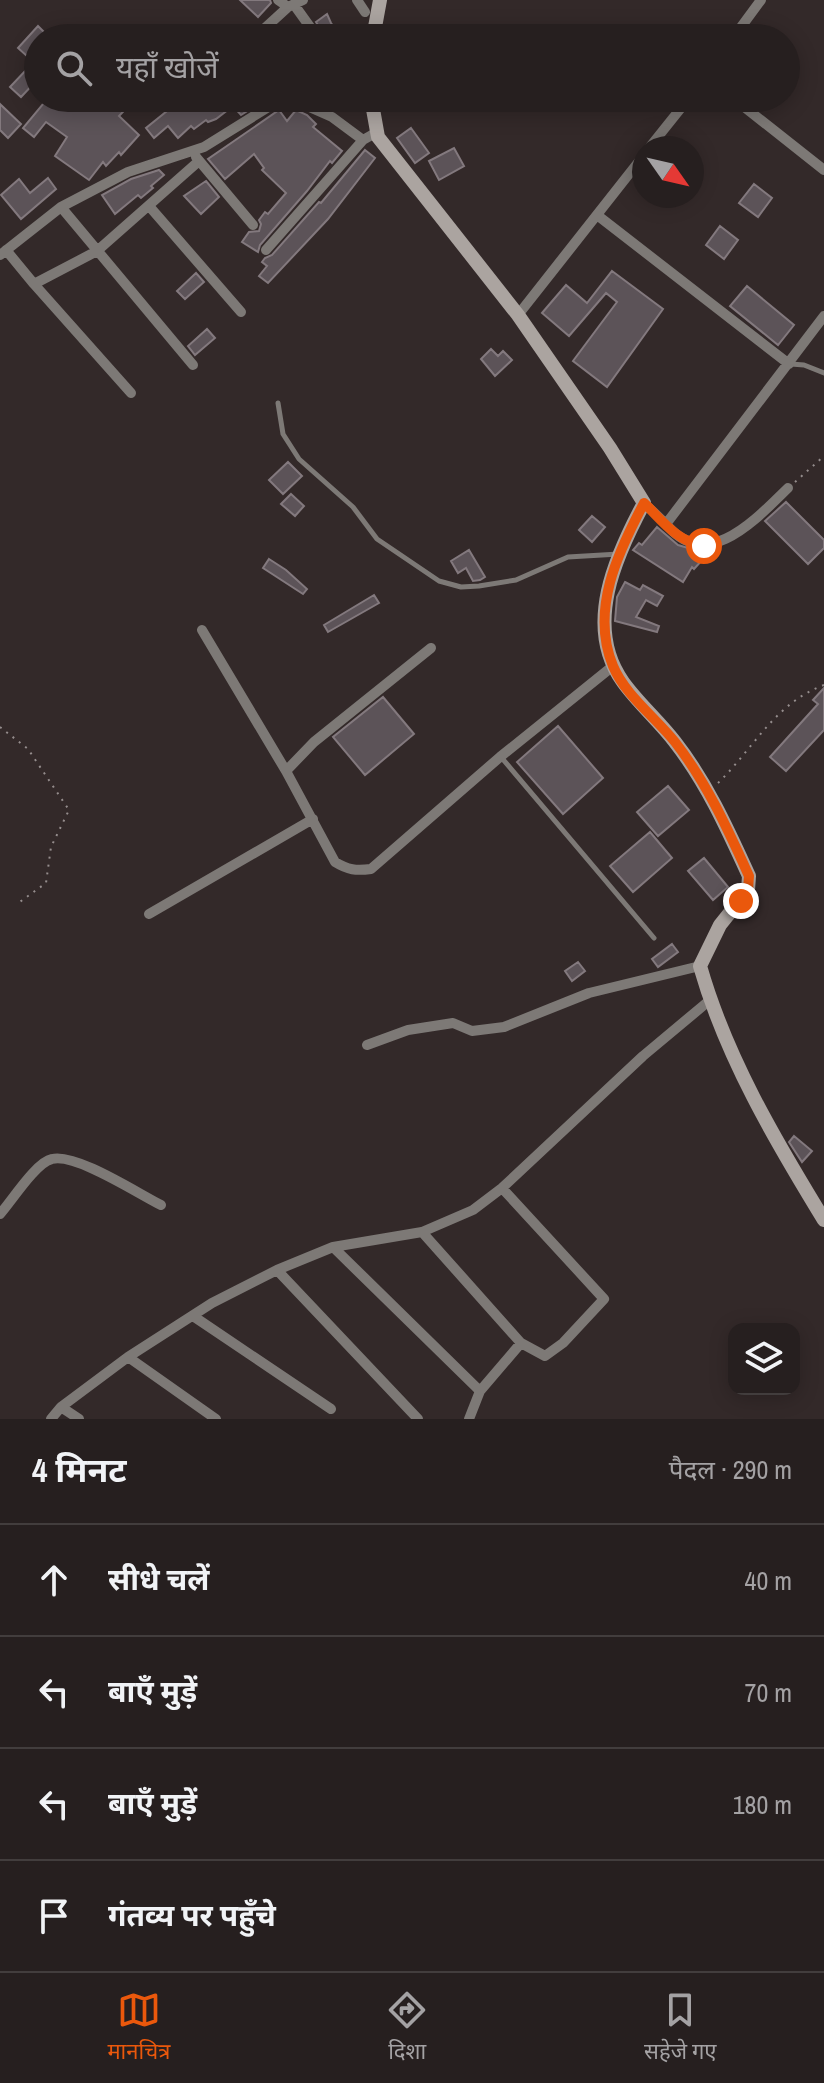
<!DOCTYPE html>
<html lang="hi">
<meta charset="utf-8">
<style>
:root{--surface:#261f1f;--page:#322c2c;--text:#f1f3f6;--muted:#a4a2a4;--line:#423d3d;--accent:#ea580c}
body{margin:0;font-family:"Archivo Narrow","Noto Sans Devanagari",sans-serif;background:var(--page);color:var(--text)}
.controls{position:absolute;right:24px;bottom:24px;display:grid;overflow:hidden;border-radius:16px;box-shadow:0 4px 20px #0003}
.controls button{width:72px;height:72px;display:grid;place-items:center;padding:0;border:0;border-bottom:2px solid var(--line);background:var(--surface);color:var(--text);font:40px sans-serif}
.compass{position:absolute;left:632px;top:136px;width:72px;height:72px;border-radius:50%;background:var(--surface);box-shadow:0 4px 20px #0003;rotate:124deg}
.stop{position:absolute;width:24px;height:24px;margin:-18px;border:6px solid #ea580c;border-radius:50%;background:#fff}
.stop.end{background:#ea580c;border-color:#fff;box-shadow:0 2px 8px #0008}
.list{margin:0;padding:0;list-style:none}
h2{display:flex;justify-content:space-between;align-items:center;height:104px;margin:0;padding:0 32px;font-size:34px}
h2 small{font-size:26px;font-weight:400;color:var(--muted)}
.list li{display:grid;grid-template-columns:52px 1fr auto;gap:24px;align-items:center;box-sizing:border-box;height:112px;padding:0 32px;border-top:2px solid var(--line)}
.list b{display:block;font-size:30px;white-space:nowrap}
.list em{font-size:26px;font-style:normal;color:var(--muted)}
.icon{flex:none;width:44px;height:44px;fill:none;stroke:currentColor;stroke-width:2;stroke-linecap:round;stroke-linejoin:round}
.map{position:relative;flex:none;width:824px;height:1419px;overflow:hidden}
.search{position:absolute;background:var(--surface);box-shadow:0 4px 20px #0003;left:24px;right:24px;top:24px;height:88px;display:flex;align-items:center;gap:20px;box-sizing:border-box;padding:0 28px;border-radius:44px;color:var(--muted);font-size:30px}
.sheet{height:552px;background:var(--surface)}
nav{display:flex;justify-content:space-around;align-items:center;box-sizing:border-box;height:112px;border-top:2px solid var(--line);background:var(--surface);font-size:22px;color:var(--muted)}
nav a{display:grid;justify-items:center;gap:4px}
nav .on{color:var(--accent)}
.map>svg:first-child{display:block}
.building{fill:#5c5358;stroke:#83797e;stroke-width:2}
.lines{fill:none;stroke-linecap:round;stroke-linejoin:round}
.path{stroke:#958d8d;stroke-width:2;stroke-dasharray:2 6;stroke-linecap:butt}
.lane{stroke:#7d7976;stroke-width:5}
.street{stroke:#7d7976;stroke-width:10}
.secondary{stroke:#aba4a0;stroke-width:14}
.route{stroke:#ea580c;stroke-width:10}
</style>
<div class="map">
<svg width="824" height="1419" viewBox="0 0 824 1419">
<rect width="100%" height="100%" fill="#332929"/>
<path class="building" d="M240 0H270L271 3 258 17Z
M327 14 331 23 342 38H326L316 22Z
M38 26 50 38H38V66L18 48Z
M28 68 38 79 21 97 10 87Z
M48 98H136L119 116 139 135 121 155 119 152 106 166 103 162 89 180 55 156 67 137 46 122 34 137 23 128Z
M204 98H268L241 115 233 106 216 119 208 122 206 120 194 129 191 126 178 138 168 126 154 138 146 128 182 99 190 110Z
M0 104 21 124 8 138 0 130Z
M279 110 287 121 296 110 307 115 316 124 313 127 342 151 332 163 330 161 307 191 260 245 258 252 242 242 249 232 259 231 261 224 259 220 265 212 268 214 286 193 262 170 264 168 254 154 225 179 208 159Z
M411 128 429 153 415 163 397 138Z
M454 148 464 166 439 180 429 161Z
M365 150 375 158 328 219 268 283 259 276 267 266 262 262 265 258 272 255 319 202 321 203Z
M159 170 164 175 151 186 153 188 141 198 138 195 115 214 102 195 131 179Z
M48 178 56 189 21 219 1 195 19 179 30 193Z
M206 181 219 197 201 214 184 196Z
M754 184 772 198 758 217 739 203Z
M720 226 738 240 724 259 706 245Z
M612 271 663 309 607 387 573 361 617 302 606 293 569 336 542 313 566 285 587 303Z
M196 273 204 282 185 299 177 291Z
M747 286 794 325 778 345 730 306Z
M207 329 215 338 195 355 188 346Z
M491 349 498 356 503 351 512 360 495 376 481 359Z
M288 462 302 476 283 494 269 480Z
M291 494 304 506 295 516 281 504Z
M786 502 824 540V548L808 564 765 521Z
M592 516 605 527 592 542 579 530Z
M657 527 678 545 702 552 704 558 694 569 692 567 683 582 633 550 639 543 642 545Z
M469 550 485 577 480 580 473 581 466 568 458 573 451 561Z
M269 559 286 570 307 589 303 594 263 568Z
M625 582 640 590 643 585 663 596 657 606 646 600 636 617 659 626 657 632 615 621 617 597Z
M374 595 379 603 328 632 324 625Z
M824 688V730L786 771 770 757 818 704 813 700Z
M383 697 414 734 365 775 333 737Z
M558 726 603 778 563 814 517 762Z
M668 786 689 810 658 836 637 812Z
M650 832 672 858 633 892 610 866Z
M704 858 728 887 713 900 688 871Z
M672 944 678 952 658 967 652 959Z
M578 962 585 971 572 981 565 971Z
M794 1136 812 1151 802 1162 789 1142Z"/>
<g class="lines">
<path class="path" d="M795 482 824 456
M0 727 28 749 69 810 51 847 46 883 17 904
M718 783C754 748 775 703 824 685"/>
<path class="lane" d="M791 364 804 365 824 373
M278 403 283 434 299 459 353 507 377 539 439 581 461 587 479 586 516 580 568 557 619 554
M501 757 654 938"/>
<path class="street" d="M278 0 288 7 303 0
M357 0 365 12
M295 6 318 38
M254 38 288 7
M733 38 761 0
M289 98 332 117 363 140 377 132
M733 98 824 170
M649 148 689 98
M196 157 253 225
M149 206 241 312
M61 207 193 365
M597 215 789 364
M6 250 34 284
M266 250 363 140
M0 255 61 207 128 172 204 147 283 98
M518 315 644 155
M131 393 34 284 97 251 199 161
M788 488C756 519 707 574 666 524L824 316
M644 503 666 524
M202 630 286 771
M431 648 314 742 286 771 335 862C348 870 356 871 371 869L500 757 613 666
M149 914 313 819
M367 1045 408 1030 453 1023 472 1031 504 1027 589 993 700 966
M0 1214C11 1202 36 1162 52 1159 76 1153 137 1193 161 1205
M422 1232 521 1343 545 1356 563 1343 604 1299 502 1188
M333 1247 480 1391
M277 1270 418 1419
M193 1316 331 1409
M128 1357 216 1419
M61 1407 79 1419
M51 1419 61 1407 128 1357 212 1303 277 1270 333 1247 422 1232 473 1210 502 1188 643 1056 710 1000
M469 1419 480 1391 521 1343"/>
<path class="secondary" d="M373 38 380 0
M371 98 378 137 518 315 610 448 644 503C616 555 583 626 623 682 638 703 659 721 675 742 707 783 728 830 749 876L748 890 720 925 700 966C726 1057 775 1140 824 1220"/>
</g>
<g class="lines">
<path class="route" d="M704 546C677 542 662 520 644 503 618 552 590 610 613 666 625 695 656 718 675 742 707 783 728 830 749 876L748 890 741 901"/>
</g>
</svg>
<div class="controls">
<button><svg class="icon" aria-label="layers" viewBox="0 0 24 24"><path d="M12 4l9 5-9 5-9-5zM3 14l9 5 9-5"/></svg></button>
</div>
<svg class="compass" viewBox="-18 -18 36 36"><path d="M0-13l5 13h-10z" fill="#e53935"/><path d="M0 13l5-13h-10z" fill="#a4a2a4"/></svg>
<div class="stop" style="left:704px;top:546px"></div>
<div class="stop end" style="left:741px;top:901px"></div>
<div class="search"><svg class="icon" aria-label="search" viewBox="0 0 24 24"><circle cx="10" cy="10" r="6"/><path d="M15 15l6 6"/></svg>यहाँ खोजें</div>
</div>
<section class="sheet">
<h2>4 मिनट<small>पैदल · 290 m</small></h2>
<ul class="list">
<li><svg class="icon" aria-label="ahead" viewBox="0 0 24 24"><path d="M12 20V5M6 11l6-6 6 6"/></svg><div><b>सीधे चलें</b></div><em>40 m</em></li>
<li><svg class="icon" aria-label="left" viewBox="0 0 24 24"><path d="M17 20v-9H6M10 6l-5 5 5 5"/></svg><div><b>बाएँ मुड़ें</b></div><em>70 m</em></li>
<li><svg class="icon" aria-label="left" viewBox="0 0 24 24"><path d="M17 20v-9H6M10 6l-5 5 5 5"/></svg><div><b>बाएँ मुड़ें</b></div><em>180 m</em></li>
<li><svg class="icon" aria-label="arrive" viewBox="0 0 24 24"><path d="M6 21V4h12l-3 4 3 4H6"/></svg><div><b>गंतव्य पर पहुँचे</b></div></li>
</ul>
</section>
<nav>
<a class="on"><svg class="icon" aria-label="map" viewBox="0 0 24 24"><path d="M3 6l6-2 6 2 6-2v14l-6 2-6-2-6 2zM9 4v14M15 6v14"/></svg>मानचित्र</a>
<a><svg class="icon" aria-label="directions" viewBox="0 0 24 24"><path d="M12 3l9 9-9 9-9-9zM9 14v-3h6M13 9l2 2-2 2"/></svg>दिशा</a>
<a><svg class="icon" aria-label="saved" viewBox="0 0 24 24"><path d="M7 4h10v16l-5-4-5 4z"/></svg>सहेजे गए</a>
</nav>
